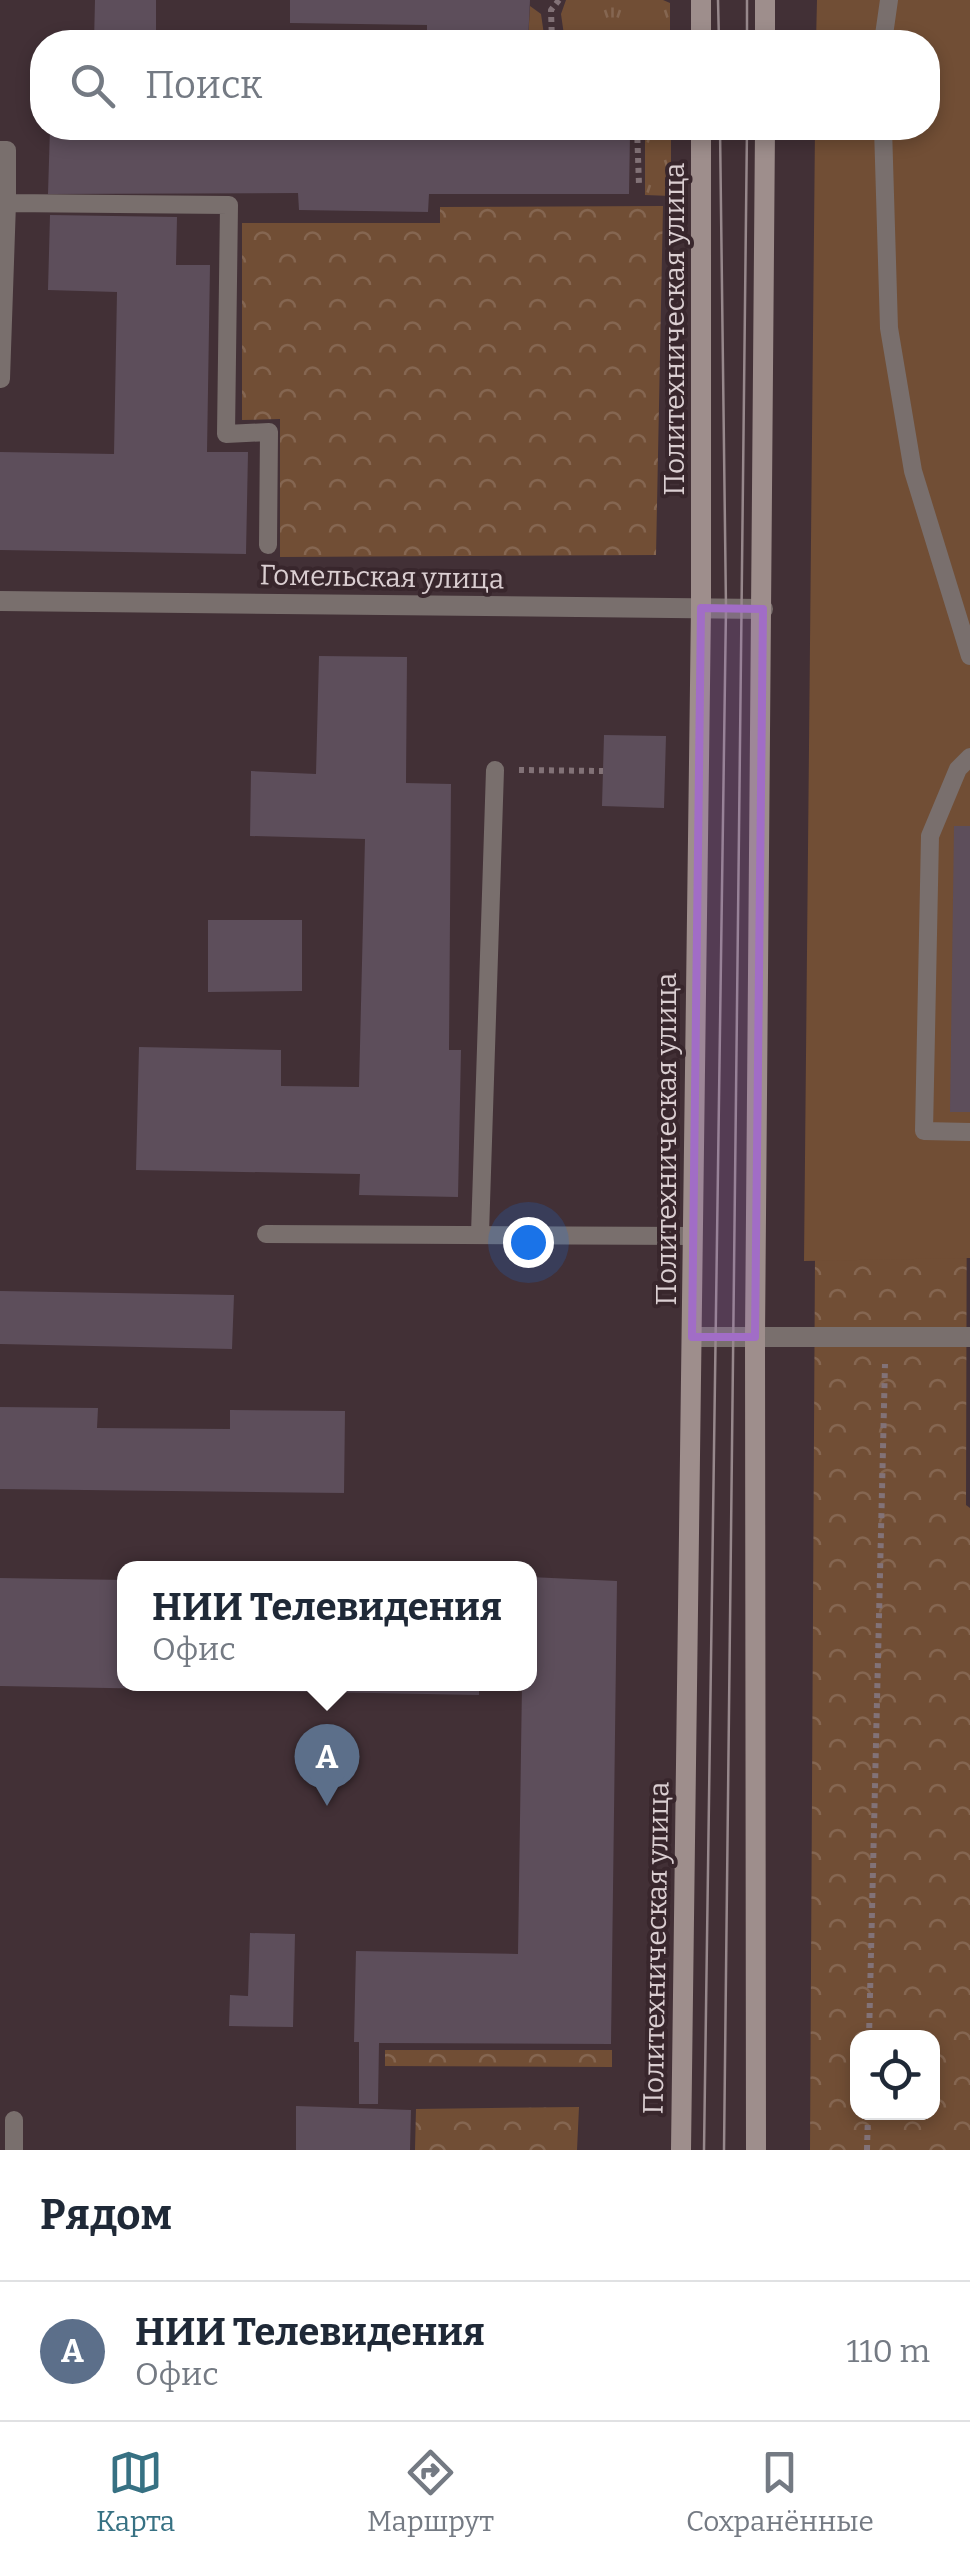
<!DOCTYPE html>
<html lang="ru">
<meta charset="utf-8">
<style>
:root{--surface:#fff;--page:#f6f6f7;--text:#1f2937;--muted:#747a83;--line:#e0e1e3;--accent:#377183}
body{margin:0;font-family:Bitter,serif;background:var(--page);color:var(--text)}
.controls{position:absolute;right:30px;bottom:30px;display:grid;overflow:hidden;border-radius:20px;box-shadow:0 5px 15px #0003}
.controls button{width:90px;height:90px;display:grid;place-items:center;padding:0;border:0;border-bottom:2px solid var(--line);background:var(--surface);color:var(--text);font:50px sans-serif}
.you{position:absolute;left:528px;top:1242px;width:35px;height:35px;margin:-25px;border:8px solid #fff;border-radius:50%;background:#1a73e8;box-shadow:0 0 0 15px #1a73e833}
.badge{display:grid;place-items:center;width:65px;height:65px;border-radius:50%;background:var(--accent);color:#fff;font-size:32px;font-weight:700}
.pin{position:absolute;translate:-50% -82px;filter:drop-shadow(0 2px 5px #0008)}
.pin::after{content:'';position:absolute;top:52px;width:35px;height:30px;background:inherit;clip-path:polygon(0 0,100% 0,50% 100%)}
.popup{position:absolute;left:117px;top:1561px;width:420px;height:130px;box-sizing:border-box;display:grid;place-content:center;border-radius:20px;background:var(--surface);filter:drop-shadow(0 2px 8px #0005);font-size:32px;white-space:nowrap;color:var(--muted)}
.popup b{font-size:38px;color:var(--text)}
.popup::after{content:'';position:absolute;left:50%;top:100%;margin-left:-20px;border:20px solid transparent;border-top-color:var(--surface)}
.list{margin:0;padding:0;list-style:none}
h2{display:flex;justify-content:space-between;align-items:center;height:130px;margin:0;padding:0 40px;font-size:42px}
h2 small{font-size:32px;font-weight:400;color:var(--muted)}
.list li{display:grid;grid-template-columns:65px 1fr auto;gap:30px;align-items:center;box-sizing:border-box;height:140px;padding:0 40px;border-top:2px solid var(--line)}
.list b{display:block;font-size:38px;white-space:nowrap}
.list p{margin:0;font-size:32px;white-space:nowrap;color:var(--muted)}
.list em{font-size:32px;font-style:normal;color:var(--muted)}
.icon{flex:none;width:55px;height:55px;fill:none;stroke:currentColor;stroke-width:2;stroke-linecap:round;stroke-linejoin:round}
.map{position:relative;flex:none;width:970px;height:2150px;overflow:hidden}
.search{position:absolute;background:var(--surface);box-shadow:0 5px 15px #0003;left:30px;right:30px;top:30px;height:110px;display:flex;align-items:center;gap:25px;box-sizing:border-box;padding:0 35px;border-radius:40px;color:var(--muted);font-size:38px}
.sheet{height:270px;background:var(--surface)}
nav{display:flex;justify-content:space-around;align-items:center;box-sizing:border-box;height:140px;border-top:2px solid var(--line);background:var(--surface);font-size:28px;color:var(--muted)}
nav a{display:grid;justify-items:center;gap:5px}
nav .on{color:var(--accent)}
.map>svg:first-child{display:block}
.grass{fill:url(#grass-tufts)}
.forest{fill:url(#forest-crowns);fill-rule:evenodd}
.park{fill:#714e35}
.building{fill:#5d4e5b}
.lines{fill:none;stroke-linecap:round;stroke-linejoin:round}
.path{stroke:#827277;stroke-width:6;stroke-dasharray:5 5;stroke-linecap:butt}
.lane{stroke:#796f6d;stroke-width:18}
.street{stroke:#796f6d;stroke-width:20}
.secondary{stroke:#9e8e8c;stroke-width:20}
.tram{stroke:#97888c;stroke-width:2.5}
.marked{fill:#a16dc6;fill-opacity:0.2;stroke:#a16dc6;stroke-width:8;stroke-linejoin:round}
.labels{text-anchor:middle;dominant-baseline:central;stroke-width:8;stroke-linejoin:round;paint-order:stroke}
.street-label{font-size:28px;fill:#daced1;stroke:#38262c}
</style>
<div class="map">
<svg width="970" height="2150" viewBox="0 0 970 2150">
<defs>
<pattern id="grass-tufts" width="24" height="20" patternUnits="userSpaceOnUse" patternTransform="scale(2.5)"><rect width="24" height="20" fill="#714e35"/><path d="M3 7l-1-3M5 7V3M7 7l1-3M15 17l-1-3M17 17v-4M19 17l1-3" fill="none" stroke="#856651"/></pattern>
<pattern id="forest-crowns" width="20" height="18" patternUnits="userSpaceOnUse" patternTransform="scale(2.5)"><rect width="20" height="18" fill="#714e35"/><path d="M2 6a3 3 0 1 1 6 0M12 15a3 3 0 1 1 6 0" fill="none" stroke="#856651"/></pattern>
</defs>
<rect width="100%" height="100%" fill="#423036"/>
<path class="grass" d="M566 0H663L670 3V42H565L561 14Z
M530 6 541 14 545 42H528Z
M525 128H624L630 134H524Z
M645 128H671V196L645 195Z"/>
<path class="forest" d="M970 0 966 1505 970 1508V2150H810L815 1256 928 128V42ZM858 2038H932V2112H858Z
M663 206 656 555 280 557V419L242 420V223H440V207Z
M385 2050H612V2067L385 2066Z
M579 2107 577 2150H415L416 2109Z"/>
<path class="park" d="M817 0H970V1258L804 1261 815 128H928V42H816Z"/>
<path class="building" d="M95 0H156V42H94Z
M290 0H530L528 42H427V25L290 23Z
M50 128H525L524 134H630L629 194H429L428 212 299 210 298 193 48 194Z
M50 215 177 217 176 265H210L207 452H248L246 554 0 550V452L114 454 117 292 48 290Z
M319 656 407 657 406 783 451 784 449 1050H461L458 1197 359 1195 360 1174 136 1170 139 1047 281 1050V1086L359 1087 365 839 250 836 251 771 316 774Z
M604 735 666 736 664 808 602 806Z
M954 826H970V1112H950Z
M208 920H302V991L208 992Z
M0 1291 234 1295 232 1349 0 1344Z
M0 1407 98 1408 97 1428 230 1429V1410L345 1411 344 1493 0 1489Z
M530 1577 617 1581 611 2044 379 2043 378 2104H359V2042H354L356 1951 518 1954 522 1684H530Z
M0 1578 125 1580V1684H479V1695L0 1686Z
M250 1933 295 1934 293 2027 229 2026 230 1995 248 1996Z
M296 2106 411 2110 410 2150H296Z"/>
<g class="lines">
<path class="path" d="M552 42 551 10 559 0
M637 128 639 185
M519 770 603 771
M869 2038 885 1364
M867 2150 868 2112"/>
<path class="lane" d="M883 42 889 0
M883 128 889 328 913 471 970 656
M0 150H7V203L229 205 226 434 269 432 268 545
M1 379 7 203
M970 757 958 769 930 836 924 1131 970 1132
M266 1234 692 1236
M480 1234 495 770
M14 2150V2120"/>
<path class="street" d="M0 601 763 609
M692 1337H970"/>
<path class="secondary" d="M701 0V42
M765 42V0
M681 2150 701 608V128
M756 2150 755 1337 765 128"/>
<path class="tram" d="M718 0 719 42
M747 42V0
M704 2150 726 608 720 128
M724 2150 747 128"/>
</g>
<path class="marked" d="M701 608 763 609 755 1337H692Z"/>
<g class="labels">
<g class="street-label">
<text transform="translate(674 329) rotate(-90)">Политехническая улица</text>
<text transform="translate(382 577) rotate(1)">Гомельская улица</text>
<text transform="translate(666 1139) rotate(-90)">Политехническая улица</text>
<text transform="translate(656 1948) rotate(-89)">Политехническая улица</text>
</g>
</g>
</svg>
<div class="controls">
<button><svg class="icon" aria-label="locate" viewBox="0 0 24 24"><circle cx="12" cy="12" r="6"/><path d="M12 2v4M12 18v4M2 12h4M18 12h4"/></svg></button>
</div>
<div class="you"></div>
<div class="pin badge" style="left:327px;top:1806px;background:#5c6f8a">A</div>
<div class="popup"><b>НИИ Телевидения</b>Офис</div>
<div class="search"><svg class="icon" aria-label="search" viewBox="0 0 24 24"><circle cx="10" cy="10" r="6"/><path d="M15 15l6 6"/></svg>Поиск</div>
</div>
<section class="sheet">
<h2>Рядом<small></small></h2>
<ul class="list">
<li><span class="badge" style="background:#5c6f8a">A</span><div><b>НИИ Телевидения</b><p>Офис</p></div><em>110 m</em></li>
</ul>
</section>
<nav>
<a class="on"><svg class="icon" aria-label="map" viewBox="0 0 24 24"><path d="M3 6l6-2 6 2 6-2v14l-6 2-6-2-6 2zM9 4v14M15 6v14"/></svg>Карта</a>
<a><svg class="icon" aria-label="directions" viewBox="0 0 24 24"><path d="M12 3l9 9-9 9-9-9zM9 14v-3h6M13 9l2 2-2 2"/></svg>Маршрут</a>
<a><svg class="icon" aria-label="saved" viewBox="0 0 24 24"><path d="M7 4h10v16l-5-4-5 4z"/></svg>Сохранённые</a>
</nav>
